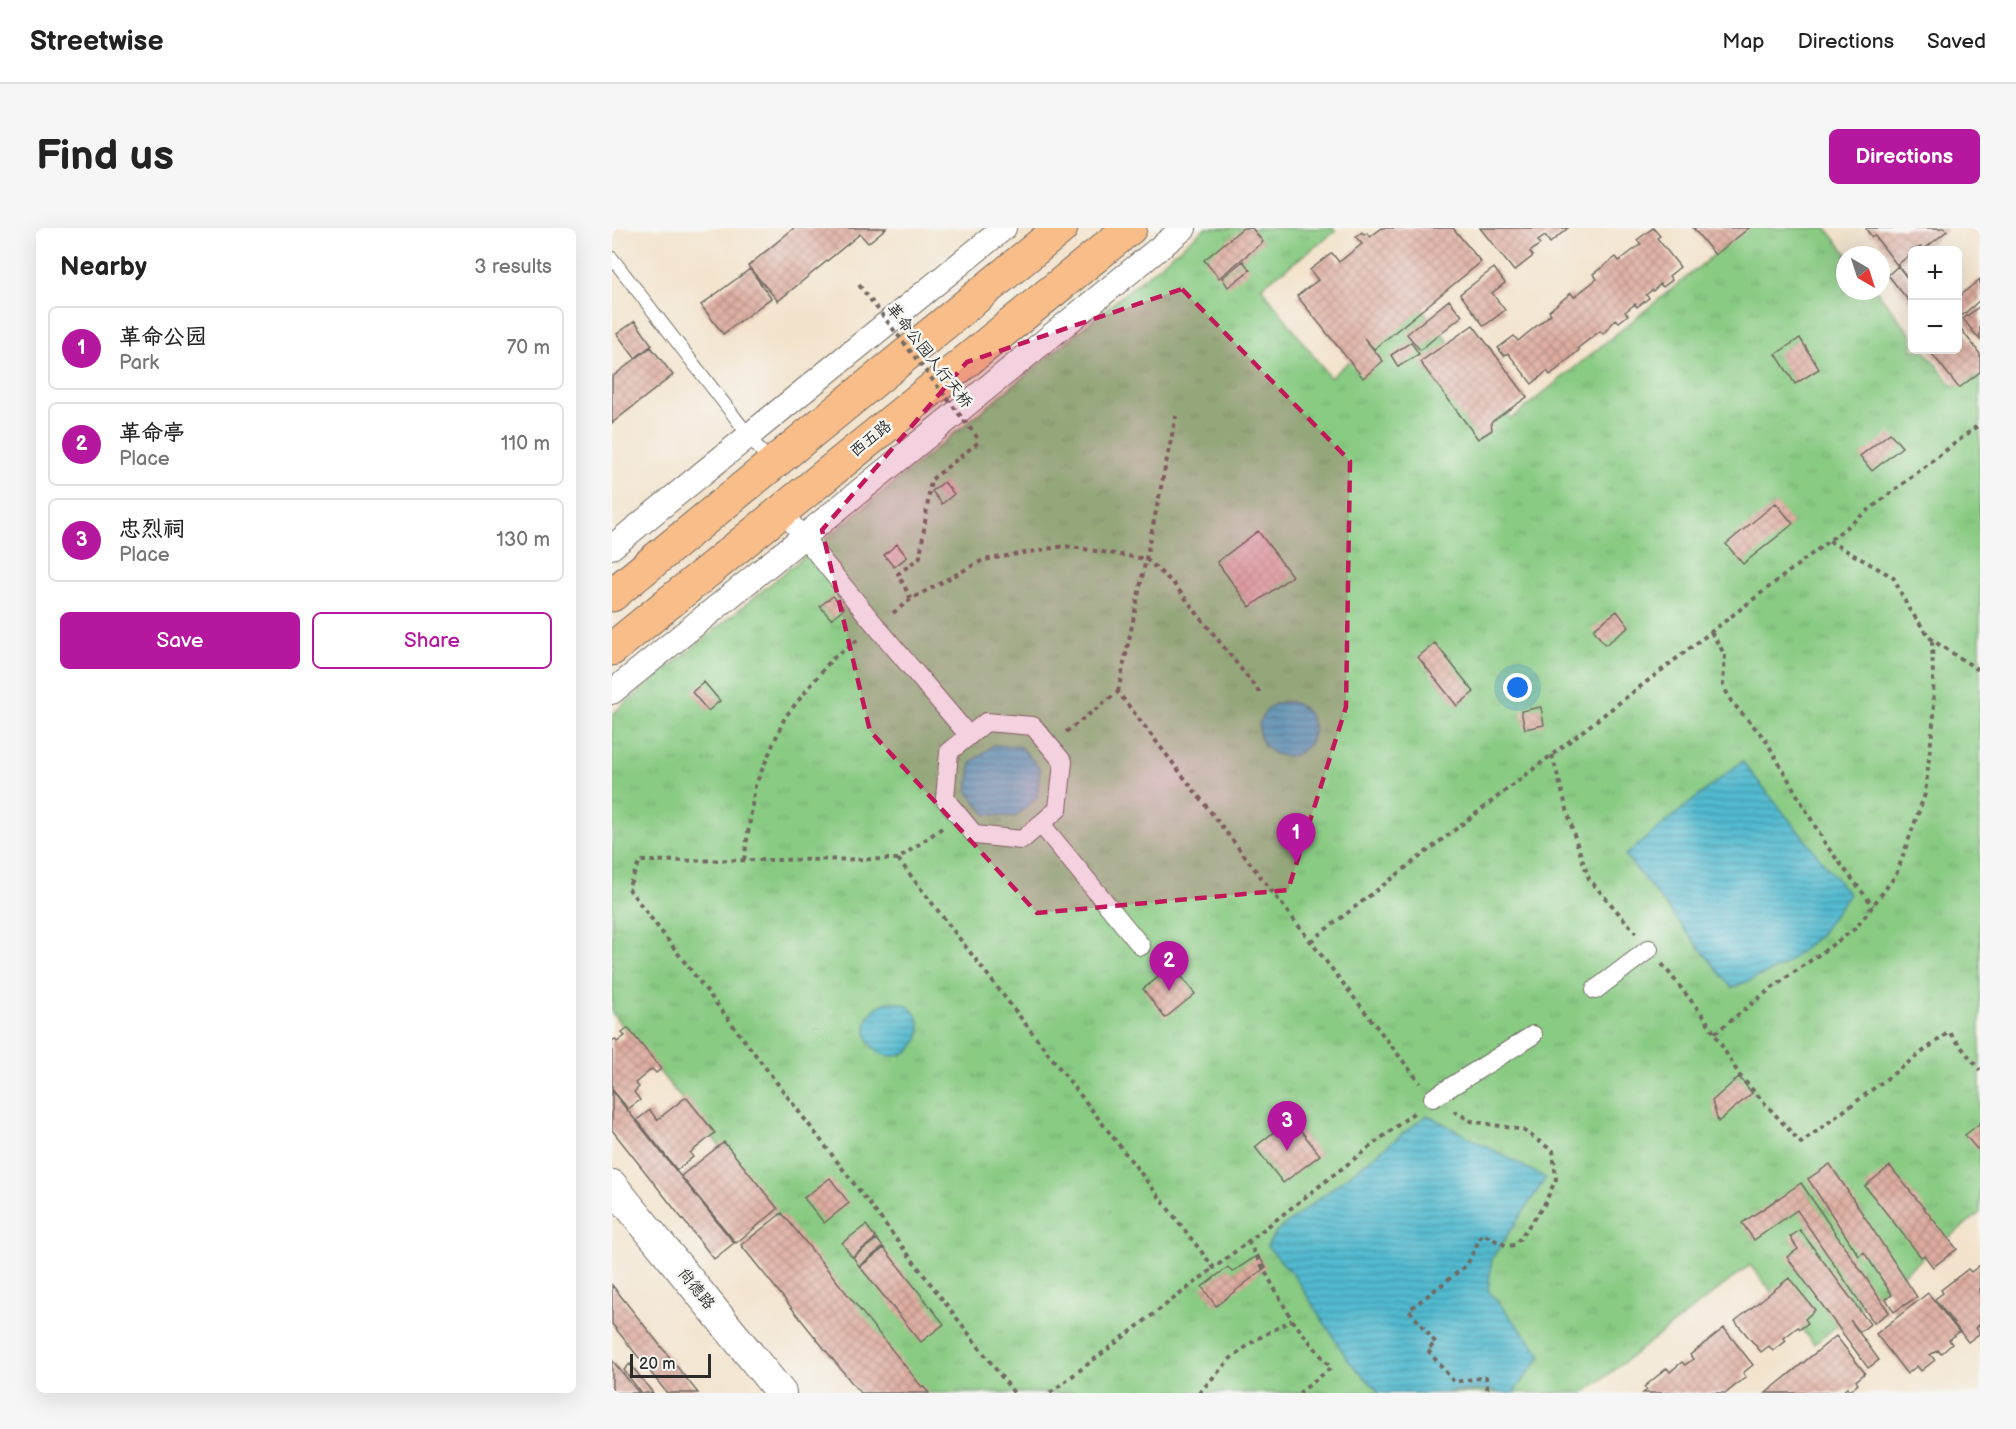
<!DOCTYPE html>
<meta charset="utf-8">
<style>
:root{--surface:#fff;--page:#f6f6f6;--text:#222;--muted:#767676;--line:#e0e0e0;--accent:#b5179e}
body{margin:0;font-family:"Balsamiq Sans","LXGW WenKai TC",sans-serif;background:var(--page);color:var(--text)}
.controls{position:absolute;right:18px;top:18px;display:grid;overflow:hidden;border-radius:9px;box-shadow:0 6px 24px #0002}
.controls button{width:54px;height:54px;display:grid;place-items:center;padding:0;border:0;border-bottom:2px solid var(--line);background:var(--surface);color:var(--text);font:30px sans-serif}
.compass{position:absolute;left:1224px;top:18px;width:54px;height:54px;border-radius:50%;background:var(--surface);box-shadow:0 6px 24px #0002;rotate:141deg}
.scale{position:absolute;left:18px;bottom:15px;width:81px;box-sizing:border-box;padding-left:6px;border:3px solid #2b2b2b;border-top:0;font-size:16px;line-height:21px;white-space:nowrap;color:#2b2b2b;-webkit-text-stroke:4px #f6f6f2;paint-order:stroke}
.you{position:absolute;left:906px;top:460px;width:21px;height:21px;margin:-15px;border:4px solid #fff;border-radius:50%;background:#1a73e8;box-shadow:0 0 0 9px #1a73e833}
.badge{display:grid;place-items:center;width:39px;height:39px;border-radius:50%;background:var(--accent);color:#fff;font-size:20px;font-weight:700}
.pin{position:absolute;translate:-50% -50px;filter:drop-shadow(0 2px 3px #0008)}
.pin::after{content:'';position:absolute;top:32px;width:21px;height:18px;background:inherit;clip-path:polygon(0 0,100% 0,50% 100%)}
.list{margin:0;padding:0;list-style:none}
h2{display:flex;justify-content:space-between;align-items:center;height:78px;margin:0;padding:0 24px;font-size:26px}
h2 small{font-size:20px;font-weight:400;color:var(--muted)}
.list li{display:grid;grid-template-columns:39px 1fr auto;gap:18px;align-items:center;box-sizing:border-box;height:84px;margin:0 12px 12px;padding:0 12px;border:2px solid var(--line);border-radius:9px}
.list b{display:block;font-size:22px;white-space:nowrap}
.list p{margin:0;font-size:20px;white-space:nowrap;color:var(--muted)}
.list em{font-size:20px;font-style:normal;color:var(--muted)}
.actions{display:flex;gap:12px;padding:18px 24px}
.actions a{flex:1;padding:14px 0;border:2px solid var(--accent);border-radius:9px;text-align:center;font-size:21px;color:var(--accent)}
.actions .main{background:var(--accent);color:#fff}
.map{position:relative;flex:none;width:1368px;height:1165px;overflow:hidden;border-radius:9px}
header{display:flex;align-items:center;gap:36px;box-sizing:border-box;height:84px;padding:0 30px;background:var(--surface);border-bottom:2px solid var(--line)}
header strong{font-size:28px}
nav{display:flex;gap:33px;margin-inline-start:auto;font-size:21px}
.intro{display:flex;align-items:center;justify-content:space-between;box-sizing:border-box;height:144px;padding:0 36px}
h1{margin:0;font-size:42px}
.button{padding:15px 27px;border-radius:9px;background:var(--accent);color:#fff;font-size:21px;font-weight:700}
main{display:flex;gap:36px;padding:0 36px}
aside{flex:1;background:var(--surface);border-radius:9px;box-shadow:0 6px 24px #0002}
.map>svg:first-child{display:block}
.park{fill:url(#park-tufts);stroke:#5a7b57;stroke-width:1.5}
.water{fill:url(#water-rules);stroke:#3e727d;stroke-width:1.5}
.building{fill:url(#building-cross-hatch)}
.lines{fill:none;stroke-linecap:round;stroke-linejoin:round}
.service-casing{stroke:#716b63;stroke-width:14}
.pedestrian-casing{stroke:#716b63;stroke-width:20}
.minor-casing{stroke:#716b63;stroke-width:26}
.tertiary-casing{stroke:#716b63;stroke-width:32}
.primary-casing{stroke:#716b63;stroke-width:35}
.path{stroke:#716b63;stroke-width:4;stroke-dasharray:4.5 4.5;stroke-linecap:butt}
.service{stroke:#fff;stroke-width:12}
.pedestrian{stroke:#fff;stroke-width:18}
.minor{stroke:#fff;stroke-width:24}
.tertiary{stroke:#fff;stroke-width:30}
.primary{stroke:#f8bd89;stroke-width:33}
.path-bridge{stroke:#716b63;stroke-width:4;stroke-dasharray:4.5 4.5;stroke-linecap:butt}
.marked{fill:#c2185b;fill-opacity:0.2;stroke:#c2185b;stroke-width:4.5;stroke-dasharray:12 8;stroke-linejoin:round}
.labels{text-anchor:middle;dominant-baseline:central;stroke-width:5;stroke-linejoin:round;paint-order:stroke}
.street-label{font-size:16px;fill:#2b2b2b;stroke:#f6f6f2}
</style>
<header>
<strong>Streetwise</strong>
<nav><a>Map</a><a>Directions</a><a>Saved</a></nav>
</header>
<div class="intro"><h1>Find us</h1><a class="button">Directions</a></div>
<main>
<aside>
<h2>Nearby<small>3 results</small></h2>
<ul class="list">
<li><span class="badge">1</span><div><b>革命公园</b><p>Park</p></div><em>70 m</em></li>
<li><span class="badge">2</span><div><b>革命亭</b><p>Place</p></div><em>110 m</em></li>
<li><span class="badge">3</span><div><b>忠烈祠</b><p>Place</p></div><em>130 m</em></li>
</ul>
<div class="actions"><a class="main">Save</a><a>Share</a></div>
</aside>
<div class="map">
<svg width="1368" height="1165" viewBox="0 0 1368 1165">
<defs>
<pattern id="park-tufts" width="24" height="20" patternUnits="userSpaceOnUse" patternTransform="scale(1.5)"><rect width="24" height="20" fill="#89cb83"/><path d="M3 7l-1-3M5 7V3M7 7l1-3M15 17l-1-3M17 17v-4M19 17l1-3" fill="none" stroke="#76ae71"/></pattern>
<pattern id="water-rules" width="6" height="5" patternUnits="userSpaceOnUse" patternTransform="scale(1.5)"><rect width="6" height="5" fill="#52bacf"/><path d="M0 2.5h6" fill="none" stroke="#4497a8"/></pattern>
<pattern id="building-cross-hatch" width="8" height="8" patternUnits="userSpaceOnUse" patternTransform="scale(1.5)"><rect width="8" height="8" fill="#dfada1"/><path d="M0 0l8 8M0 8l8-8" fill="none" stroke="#b58d83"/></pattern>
</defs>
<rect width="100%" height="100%" fill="#f6f6f2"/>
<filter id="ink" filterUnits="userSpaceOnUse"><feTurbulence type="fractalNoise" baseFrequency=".0167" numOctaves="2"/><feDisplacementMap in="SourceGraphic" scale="12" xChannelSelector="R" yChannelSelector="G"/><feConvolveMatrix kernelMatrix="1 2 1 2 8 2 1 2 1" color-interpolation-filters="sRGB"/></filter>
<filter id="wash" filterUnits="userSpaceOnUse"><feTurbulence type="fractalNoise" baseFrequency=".008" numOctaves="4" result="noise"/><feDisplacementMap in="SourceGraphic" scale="24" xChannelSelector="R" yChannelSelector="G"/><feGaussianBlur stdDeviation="1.35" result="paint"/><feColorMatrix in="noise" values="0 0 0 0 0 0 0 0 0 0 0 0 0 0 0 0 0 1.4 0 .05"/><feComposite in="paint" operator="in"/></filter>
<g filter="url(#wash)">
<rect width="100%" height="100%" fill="#f3e3cc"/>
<path class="park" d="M593 0H721L724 3 649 59 718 150 805 75 899 191 1135 0H1214L1236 27H1233V63H1265L1300 108V122H1312L1341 158 1368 148V985L1202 1116 1138 1037 972 1165H308L0 785V486Z"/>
<path class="water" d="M647 501a27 27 0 1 1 54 0a27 27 0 1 1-54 0Z
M381 517 409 519 428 541 425 570 403 589 374 586 356 564 359 535Z
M1130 533 1237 666 1208 707 1171 738 1120 760 1013 627Z
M254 801a27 27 0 1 1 54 0a27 27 0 1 1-54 0Z
M815 887 934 950 880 1030 876 1062 930 1127 901 1165H889L880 1162 837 1163 836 1165H766L765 1162 736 1132 683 1049 655 1018 664 1004Z"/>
<g id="blocks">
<path class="building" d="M182 0H274L256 15 248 6 166 73 136 38Z
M631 0H640L651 14 607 50 592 32Z
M770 0H841L869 34 762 121 752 110 771 133 751 150 685 68 706 52 698 42 720 25 727 34 750 16 744 9 750 4 752 7 755 5 758 9Z
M868 0H956L938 15 933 8 926 13 928 16 918 24 921 28 902 43Z
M1041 0 1048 8 1045 10 1068 39 1057 48 1060 52 1051 59 1048 56 1041 63 1040 62 1034 67 1037 70 1025 79 1023 76 1013 84 1016 87 1007 94 1004 91 991 106 988 103 966 120 967 122 948 139 938 147 935 143 920 156 896 125 892 128 886 120 902 108 906 113 939 86 937 83 959 65 962 69 985 51 981 46 1004 29 1007 33 1029 16 1025 12Z
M1081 0H1137L1103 27Z
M1256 0H1332L1335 3 1311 22 1309 19 1300 22V25L1285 37 1262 7 1260 9 1254 1Z
M631 33 638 42 616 59 610 50Z
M1286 38 1300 56V77L1276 47Z
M882 40 893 55 880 65 893 82 872 98 848 66Z
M138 41 159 70 111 106 89 77Z
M1368 51V72L1346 91V69Z
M837 72 850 88 808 122 795 106Z
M1368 78V112L1351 91Z
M23 93 40 117 23 130 5 106Z
M861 97 915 169 879 194 880 202 866 211 808 134Z
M1346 97 1368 126V144L1347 160 1317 122H1346Z
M1188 110 1207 141 1183 156 1164 126Z
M799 114 807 126 786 139 779 127Z
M39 119 61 147 0 195V149Z
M1278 205 1290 219 1260 243 1248 228Z
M332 254 342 266 330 276 320 263Z
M1164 275 1181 296 1131 336 1114 316Z
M646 303 680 348 638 379 605 334Z
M285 316 295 329 282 339 272 327Z
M221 368 232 380 219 391 208 378Z
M1005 383 1017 399 993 417 981 401Z
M823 415 862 464 845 478 806 429Z
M92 454 108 473 96 483 80 464Z
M929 479 932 497 913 501 909 483Z
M561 738 583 766 553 790 531 761Z
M16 800 49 841 44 845 40 841 23 855 27 859 22 864 28 872 16 881 0 861V813L3 811 5 814 13 808 10 805Z
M1127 849 1140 865 1106 894 1100 873Z
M0 863 122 1015 102 1031 0 902Z
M74 869 103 905 78 925 81 929 65 942 25 892 38 882 45 892Z
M679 890 708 927 671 955 643 919Z
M1368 895V918L1365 921 1353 907Z
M112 914 166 981 124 1015 69 948Z
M1218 936 1305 1069 1282 1084 1274 1071 1280 1067 1252 1024 1247 1028 1196 951Z
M1278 938 1345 1021 1321 1039 1312 1027 1309 1029 1253 958Z
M218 950 237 975 212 995 192 970Z
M1189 955 1277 1084 1262 1095 1185 982 1142 1012 1130 995Z
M170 985 310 1159 311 1158 317 1165H248L129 1017Z
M254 997 264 1010 240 1029 230 1015Z
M1188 1002 1258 1096 1248 1104 1238 1092 1267 1132 1256 1140 1175 1029 1186 1021 1178 1009Z
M265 1011 271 1019 247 1038 241 1029Z
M272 1020 332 1096 309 1114 248 1039Z
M646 1027 654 1039 604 1078 590 1059 616 1039 620 1044Z
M1368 1037V1096L1364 1100 1368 1105 1356 1114 1323 1071 1331 1065 1329 1062 1356 1041 1359 1044Z
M1177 1050 1203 1082 1193 1091 1196 1095 1188 1101 1186 1099 1172 1110 1174 1113 1161 1123 1157 1118 1149 1124 1123 1093Z
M0 1057 86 1165H55L0 1096Z
M1316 1065 1347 1104 1337 1112 1340 1116 1329 1126 1326 1122 1318 1127 1323 1132 1309 1143 1305 1138 1295 1146 1264 1106Z
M1112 1100 1141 1137 1131 1145 1134 1149 1114 1165H1031L1035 1162 1032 1159 1055 1140 1058 1144 1070 1134 1073 1137 1081 1131 1078 1127Z
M1224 1108 1253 1145 1244 1153 1246 1156 1238 1163 1235 1160 1229 1165H1154Z
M0 1132 27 1165H0Z
M18 1136 41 1165H29L12 1142Z"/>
</g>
</g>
<g filter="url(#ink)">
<use href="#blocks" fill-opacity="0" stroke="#716b63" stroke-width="1.5"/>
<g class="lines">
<g class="service-casing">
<path id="service" d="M0 30 159 236"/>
</g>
<g class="pedestrian-casing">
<path id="pedestrian" d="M170 283 264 398 357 508
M374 494 421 498 451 534 446 581 410 612 363 607 333 571 337 524Z
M429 596 529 718
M983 762 1037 721
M821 870 921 807"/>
</g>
<g class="minor-casing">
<path id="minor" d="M0 319 392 0
M0 464 572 0"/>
</g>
<g class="tertiary-casing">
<path id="tertiary" d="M0 957 169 1165"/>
</g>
<g class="primary-casing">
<path id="primary" d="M0 367 449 0
M0 421 518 0"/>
</g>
<path class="path" d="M1217 313 1281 349 1297 381 1320 412 1368 443
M299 371 286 346 308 329 319 252 368 213
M281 385 299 371 371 332 453 318 534 331 562 356 648 465
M1099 404 1113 427 1111 457 1119 473 1153 511 1214 617 1261 678
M506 464 564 188
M454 504 506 464 808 855
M940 527 962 607 977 651 1024 705
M330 600 286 631 602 1040 804 883
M286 631 28 633 16 660 402 1165
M132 632 143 558 173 489 220 431 247 411
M699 713 1368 196
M1050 736 1093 790 1128 848 1189 915 1337 804 1368 842
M1103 805 1156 763 1244 700 1284 647 1313 566 1322 487 1320 412
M842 883 859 893 911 902 941 923 944 951 932 977 903 1017 895 1018 870 1006 855 1037 797 1082 824 1115 815 1121 842 1154 874 1149 876 1165
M636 1013 680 1092 719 1140 687 1165
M438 1165 602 1040
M587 1165 618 1131 643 1112 680 1092"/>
<use href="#service" class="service"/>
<use href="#pedestrian" class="pedestrian"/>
<use href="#minor" class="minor"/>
<use href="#tertiary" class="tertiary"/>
<use href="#primary" class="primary"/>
<path class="path-bridge" d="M247 57 368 213"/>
</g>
</g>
<path class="marked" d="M570 61 738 233 734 479 676 662 425 685 258 503 210 302 355 134Z"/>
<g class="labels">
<g class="street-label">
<text transform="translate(317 128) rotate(52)">革命公园人行天桥</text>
<text transform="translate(259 211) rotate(-39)">西五路</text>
<text transform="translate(84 1061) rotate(51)">尚德路</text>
</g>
</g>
</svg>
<div class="controls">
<button>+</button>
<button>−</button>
</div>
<svg class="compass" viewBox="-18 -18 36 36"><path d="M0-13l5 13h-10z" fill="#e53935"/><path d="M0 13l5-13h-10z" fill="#767676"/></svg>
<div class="scale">20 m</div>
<div class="you"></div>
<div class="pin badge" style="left:684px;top:635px">1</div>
<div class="pin badge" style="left:557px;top:763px">2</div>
<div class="pin badge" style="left:675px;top:923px">3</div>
</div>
</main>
